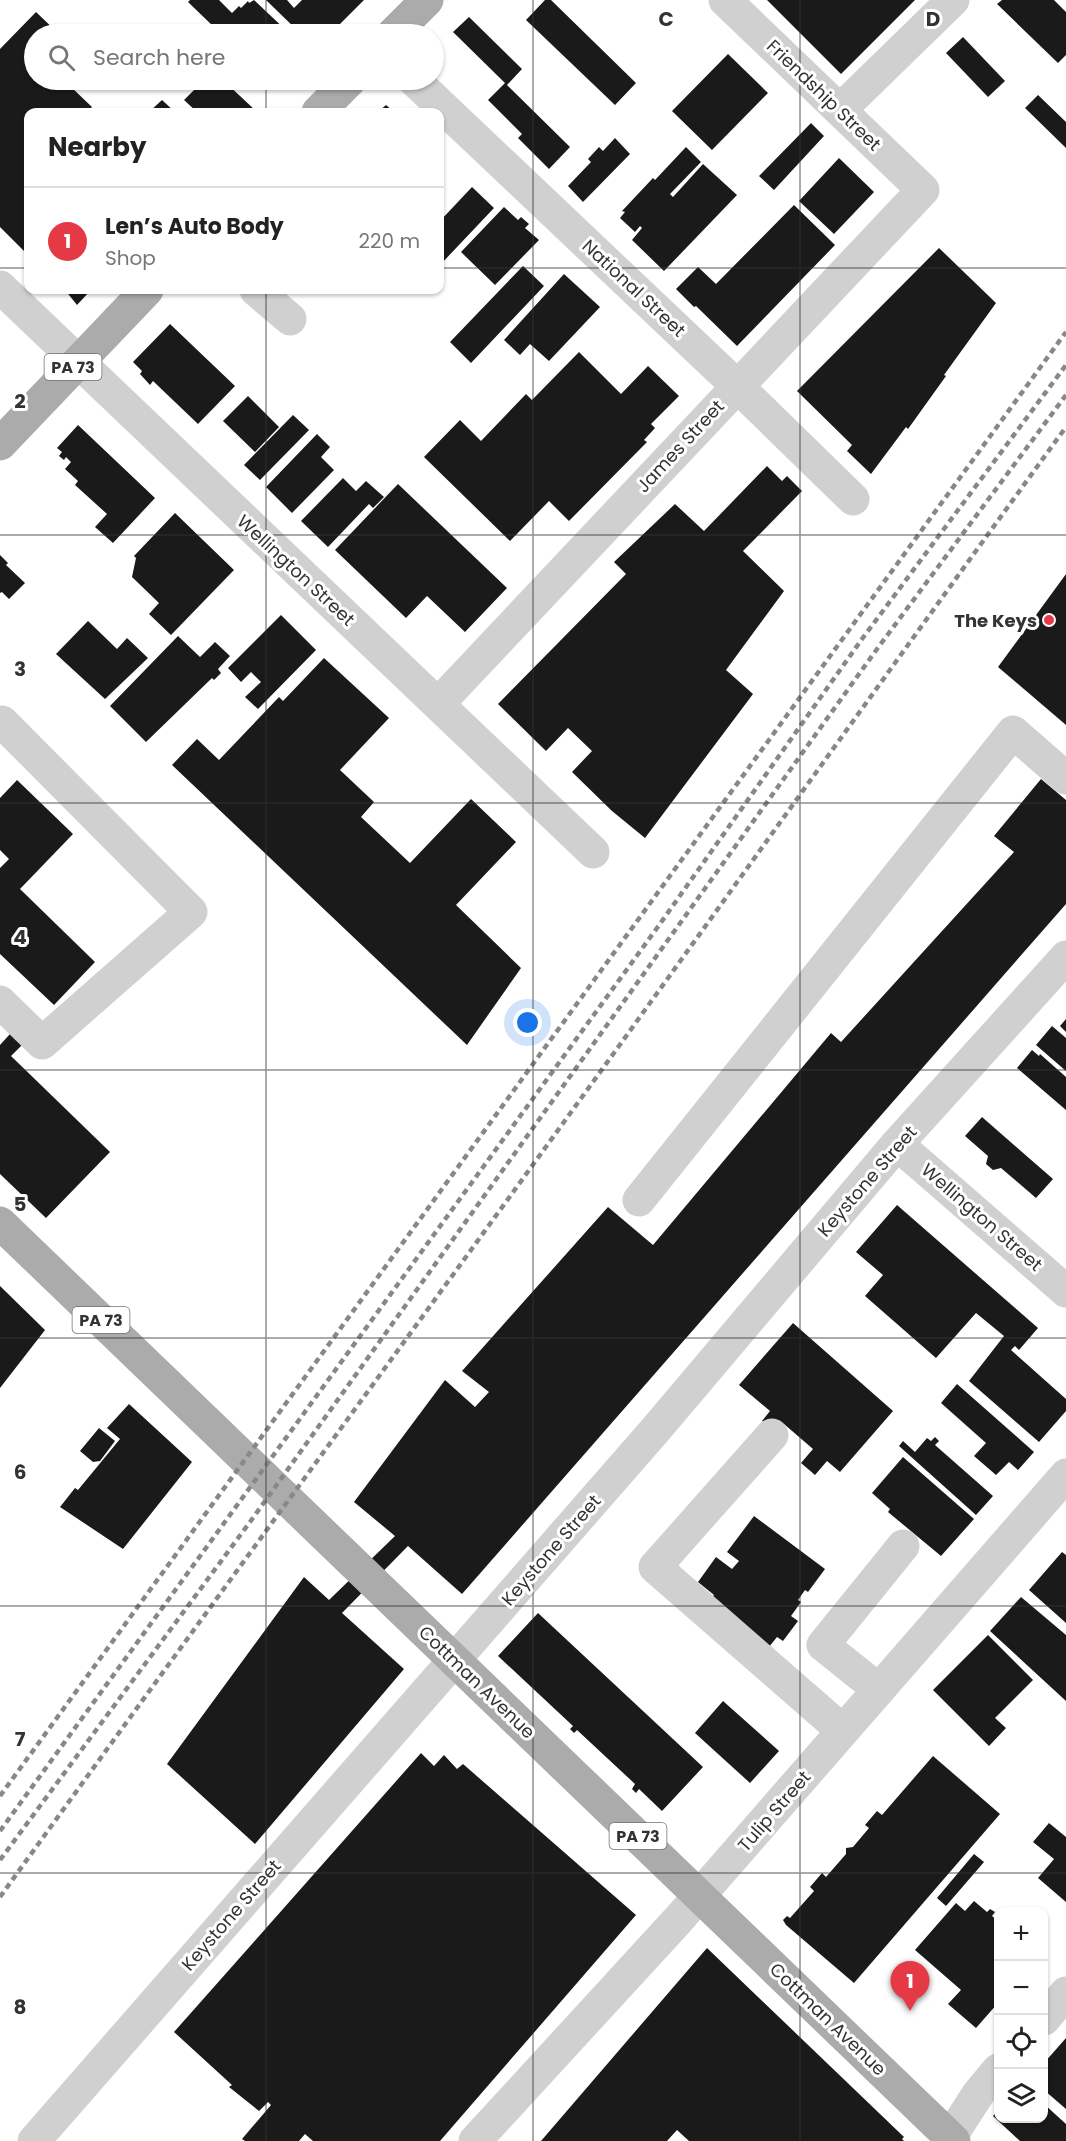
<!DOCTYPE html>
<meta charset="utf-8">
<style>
:root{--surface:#fff;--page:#f6f6f6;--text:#222;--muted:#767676;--line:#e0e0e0;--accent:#e63946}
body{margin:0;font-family:Poppins,sans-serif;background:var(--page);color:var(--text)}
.controls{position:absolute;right:18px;bottom:18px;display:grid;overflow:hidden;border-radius:12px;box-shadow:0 2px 4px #0004}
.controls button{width:54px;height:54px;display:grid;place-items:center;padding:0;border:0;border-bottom:2px solid var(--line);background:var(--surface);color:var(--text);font:30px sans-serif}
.you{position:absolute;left:528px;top:1023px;width:21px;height:21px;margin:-15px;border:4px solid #fff;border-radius:50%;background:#1a73e8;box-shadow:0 0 0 9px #1a73e833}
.badge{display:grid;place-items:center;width:39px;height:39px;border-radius:50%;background:var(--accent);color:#fff;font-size:20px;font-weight:700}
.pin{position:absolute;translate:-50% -50px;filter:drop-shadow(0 2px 3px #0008)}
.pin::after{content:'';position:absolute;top:32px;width:21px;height:18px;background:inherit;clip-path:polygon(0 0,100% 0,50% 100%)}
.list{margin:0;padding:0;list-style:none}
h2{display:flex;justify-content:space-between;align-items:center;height:78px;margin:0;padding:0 24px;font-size:26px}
h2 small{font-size:20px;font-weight:400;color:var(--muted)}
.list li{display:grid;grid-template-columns:39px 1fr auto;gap:18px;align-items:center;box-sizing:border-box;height:108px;padding:0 24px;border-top:2px solid var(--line)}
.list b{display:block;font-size:22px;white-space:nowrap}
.list p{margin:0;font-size:20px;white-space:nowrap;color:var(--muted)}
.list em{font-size:20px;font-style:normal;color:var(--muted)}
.icon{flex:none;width:33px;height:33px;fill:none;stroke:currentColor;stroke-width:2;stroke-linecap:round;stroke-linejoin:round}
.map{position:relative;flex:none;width:1066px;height:2141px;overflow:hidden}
.search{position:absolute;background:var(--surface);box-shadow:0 2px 4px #0004;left:24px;top:24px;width:420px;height:66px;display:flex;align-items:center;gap:15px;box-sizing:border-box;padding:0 21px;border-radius:33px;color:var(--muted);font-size:22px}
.panel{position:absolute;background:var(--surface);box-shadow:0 2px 4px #0004;left:24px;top:108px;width:420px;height:186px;border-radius:12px}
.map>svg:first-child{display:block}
.building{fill:#1a1a1a}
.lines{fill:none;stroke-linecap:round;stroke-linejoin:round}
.minor{stroke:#d0d0d0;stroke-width:33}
.major{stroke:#ababab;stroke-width:33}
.rail{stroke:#888;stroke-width:4.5;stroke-dasharray:6 4.5;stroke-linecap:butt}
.grid{fill:none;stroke:#333;stroke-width:1.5;stroke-opacity:0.55}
.poi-dot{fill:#e63946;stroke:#fff;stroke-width:2}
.labels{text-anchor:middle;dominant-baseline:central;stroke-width:6;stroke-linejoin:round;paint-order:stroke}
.shield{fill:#fff;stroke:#707070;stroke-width:1.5}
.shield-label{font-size:16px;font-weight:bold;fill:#333}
.street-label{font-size:18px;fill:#333;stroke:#fff}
.poi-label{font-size:18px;font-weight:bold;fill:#333;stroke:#fff;text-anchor:end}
.grid-label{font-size:20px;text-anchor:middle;font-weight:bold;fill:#333;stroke:#fff;stroke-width:6;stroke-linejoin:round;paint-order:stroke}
</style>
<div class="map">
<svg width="1066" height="2141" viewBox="0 0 1066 2141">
<rect width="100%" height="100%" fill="#fff"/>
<path class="building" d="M190 0H219L232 13 239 6 241 8 248 1 249 3 254 0 290 34H211L216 29 188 2Z
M266 0H287L294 8 302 0H364L330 34H301Z
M545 0H551L636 83 615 105 526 20Z
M767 0H915L841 74Z
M1002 0H1054L1066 12V55L1058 63 997 4Z
M36 12 59 34H34V80H76L70 86 92 107 87 112H28V255L0 227V49Z
M469 17 522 69 507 85 570 147 549 169 518 138 522 134 488 100 505 83 453 32Z
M963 37 1005 81 988 97 946 53Z
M728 54 768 93 712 150 672 111Z
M192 80H223L257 112H197L184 100 199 85Z
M265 80H287L277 90Z
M1038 95 1066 122V148L1025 108Z
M162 100 175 112H149Z
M386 105 394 112H378Z
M811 123 824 136 774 190 759 176Z
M615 138 630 154 583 202 568 186 591 162 588 159 599 147 603 151Z
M686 147 701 162 670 194 673 197 703 164 737 195 664 271 632 240 642 228 640 226 635 232 620 218 625 212 622 211 653 178 655 180Z
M839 158 874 192 834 234 799 201Z
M472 187 494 208 440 265V221Z
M794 205 835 245 737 346 696 306 694 307 676 289 698 267 716 284Z
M504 207 518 220 521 217 529 224 525 228 539 240 495 285 461 252Z
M939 248 996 303 944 375 946 376 908 429 906 427 871 474 847 451 852 445 797 391Z
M523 266 544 286 471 363 450 342Z
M564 274 600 307 549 361 530 344 520 355 504 340Z
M65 290H91L77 305Z
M170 324 235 386 198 424 153 381 150 385 140 374 142 371 133 362Z
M579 352 621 394 648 366 679 396 651 424 655 428 644 440 647 442 569 521 549 501 510 541 424 457 460 420 481 441 526 394 532 400Z
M248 396 279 427 255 452 223 421Z
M293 415 309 430 260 480 244 465Z
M78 425 155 498 113 543 95 527 107 514 75 485 78 481 65 469 71 462 66 457 64 460 59 456 62 452 57 448Z
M317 434 330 447 321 457 334 470 292 513 266 487Z
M767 466 782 481 787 476 802 491 743 551 784 591 726 670 753 694 645 838 612 811 572 772 592 751 568 728 546 751 498 704 626 574 614 562 675 504 704 531Z
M343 478 356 491 366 481 384 497 373 508 369 504 328 547 301 521Z
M398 484 507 588 465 632 427 596 406 618 335 550Z
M175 513 234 570 171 635 149 614 159 603 132 577 136 558 134 556Z
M0 555 8 563 6 565 25 583 9 599 2 592 0 593Z
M1066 574V725L998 667Z
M281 615 316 650 258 709 245 697 261 682 251 672 241 682 228 668Z
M88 621 117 649 127 638 148 658 105 699 56 654Z
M178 636 200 657 215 642 230 656 218 669 221 673 214 680 212 678 146 742 110 706Z
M324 658 389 718 340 770 374 802 361 817 410 863 471 799 516 842 456 905 521 968 467 1045 172 765 197 739 219 760 279 697 283 701Z
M1041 779 1066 800V904L462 1594 408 1546 342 1613 404 1669 255 1844 167 1764 304 1577 329 1600 395 1536 354 1502 445 1380 475 1407 489 1392 462 1371 608 1207 653 1245 831 1033 841 1042 1014 852 994 836Z
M17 780 73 834 20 889 95 962 54 1005 0 954V868L9 859 0 850V798Z
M1066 1019V1032L1060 1026Z
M1052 1026 1066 1038V1071L1036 1045Z
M10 1034 22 1045 11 1056 110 1152 46 1218 0 1174V1045Z
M1032 1050 1039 1056 1040 1054 1066 1077V1110L1017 1068Z
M982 1117 1053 1179 1036 1198 1001 1168 993 1170 986 1164 988 1156 965 1136Z
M897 1205 1038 1328 1019 1350 1015 1346 1011 1350 1066 1399V1411L1039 1442 969 1381 1004 1336 976 1313 936 1358 865 1296 883 1275 856 1252Z
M0 1286 45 1330 0 1388Z
M793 1323 893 1411 840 1472 827 1461 815 1475 801 1463 813 1449 784 1424 776 1433 762 1421 770 1411 739 1385Z
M957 1384 1034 1452 1018 1470 1009 1462 996 1475 974 1456 986 1443 941 1403Z
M129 1404 192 1462 123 1549 60 1507 75 1488 78 1490 120 1439 107 1428Z
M99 1428 115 1441 100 1461 93 1462 80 1451Z
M935 1437 939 1441 935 1445 993 1496 976 1515 899 1446 903 1441 915 1452 927 1438 931 1441Z
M903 1457 974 1519 941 1556 888 1512 890 1509 872 1493Z
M754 1516 825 1569 808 1592 805 1590 798 1600 801 1602 791 1616 798 1621 783 1641 777 1637 769 1647 710 1600 714 1595 698 1582 716 1557 732 1569 739 1561 727 1552Z
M1062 1552 1066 1555V1623L1029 1590Z
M1021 1597 1066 1635V1701L990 1631Z
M538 1613 703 1767 662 1811 639 1789 636 1793 632 1789 635 1784 577 1730 574 1733 570 1729 573 1726 498 1656Z
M988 1635 1033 1680 995 1718 1006 1728 989 1746 933 1690Z
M723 1701 779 1751 750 1783 695 1733Z
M421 1753 434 1766 444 1755 457 1769 463 1764 636 1915 440 2141H313L305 2134 299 2141H245L242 2139 271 2105 268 2102 259 2111 229 2087 232 2085 174 2032Z
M933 1756 1000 1814 854 1983 786 1925 783 1920 787 1916 790 1918 814 1891 810 1887 822 1873 826 1877 846 1854V1848L853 1847 869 1828 865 1825 877 1811 882 1815Z
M1049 1823 1066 1837V1902L1038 1878 1054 1859 1033 1842Z
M974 1854 984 1862 946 1906 937 1898Z
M974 1901 987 1912 990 1909 995 1912 992 1916 998 1921V2003L976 2028 948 2004 961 1990 915 1950 956 1903 965 1911Z
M707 1948 904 2137 902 2139 904 2141H689L677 2130 667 2141H541Z
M1066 2038V2109L1044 2090V2063Z
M1044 2104 1066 2124V2141H1020L993 2116 998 2110V2118H1044Z"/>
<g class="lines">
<path class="minor" d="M414 80 737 386 853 499
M840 110 953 0
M0 287 593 852
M256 290 290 319
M438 704 923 190 725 0
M0 723 2 722 191 912 42 1043 0 1002
M897 1144 1066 1291
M639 1200 1013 732 1066 778
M772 1435 655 1567 843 1731
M879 1690 823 1645 903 1546
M1044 2019 1066 1993
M34 2141 657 1428 897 1144 1066 957
M475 2141 678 1920 1066 1475
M948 2141 978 2094 998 2070"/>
<path class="major" d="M393 34 427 0
M318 112 350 80
M0 444 147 290
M0 1223 954 2141"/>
<path class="rail" d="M0 1796 1066 332
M0 1831 657 928 862 639 1066 365
M0 1860 250 1522 877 649 1066 395
M0 1897C189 1635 380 1376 569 1115 735 886 899 656 1066 427"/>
</g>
<path class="grid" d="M266 0V34M533 0V2141M800 0V2141M266 80V112M0 268H28M440 268H1066M266 290V2141M0 535H1066M0 803H1066M0 1070H1066M0 1338H1066M0 1606H1066M0 1873H1066"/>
<circle class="poi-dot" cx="1049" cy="620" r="6"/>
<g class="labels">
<g class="shield">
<rect x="44.5" y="354" width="57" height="26" rx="4.5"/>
<rect x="72.5" y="1307" width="57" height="26" rx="4.5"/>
<rect x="609.5" y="1823" width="57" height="26" rx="4.5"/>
</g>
<g class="shield-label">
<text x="73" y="367">PA 73</text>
<text x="101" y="1320">PA 73</text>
<text x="638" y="1836">PA 73</text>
</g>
<g class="street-label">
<text transform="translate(824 95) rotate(44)">Friendship Street</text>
<text transform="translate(634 288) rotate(43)">National Street</text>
<text transform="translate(680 446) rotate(-47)">James Street</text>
<text transform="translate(296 570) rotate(43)">Wellington Street</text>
<text transform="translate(867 1181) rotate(-49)">Keystone Street</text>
<text transform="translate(982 1217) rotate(41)">Wellington Street</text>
<text transform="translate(551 1550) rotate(-49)">Keystone Street</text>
<text transform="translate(477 1682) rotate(44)">Cottman Avenue</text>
<text transform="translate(774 1811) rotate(-49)">Tulip Street</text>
<text transform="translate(231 1915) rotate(-49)">Keystone Street</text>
<text transform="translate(828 2019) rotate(44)">Cottman Avenue</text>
</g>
<g class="poi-label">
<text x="1037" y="620">The Keys</text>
</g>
</g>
<g class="grid-label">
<text x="666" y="26">C</text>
<text x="933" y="26">D</text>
<text x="20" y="408">2</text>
<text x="20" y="676">3</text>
<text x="20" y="944">4</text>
<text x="20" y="1211">5</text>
<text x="20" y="1479">6</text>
<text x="20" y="1746">7</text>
<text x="20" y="2014">8</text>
</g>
</svg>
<div class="controls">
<button>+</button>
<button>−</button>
<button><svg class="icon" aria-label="locate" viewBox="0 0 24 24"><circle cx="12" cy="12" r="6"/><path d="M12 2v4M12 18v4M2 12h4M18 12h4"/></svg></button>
<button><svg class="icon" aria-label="layers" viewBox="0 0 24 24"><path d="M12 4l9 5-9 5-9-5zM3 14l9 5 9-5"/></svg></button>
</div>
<div class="you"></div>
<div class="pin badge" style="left:910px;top:2011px">1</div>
<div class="search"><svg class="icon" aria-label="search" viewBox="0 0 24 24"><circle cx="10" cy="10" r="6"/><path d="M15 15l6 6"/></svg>Search here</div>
<section class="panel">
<h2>Nearby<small></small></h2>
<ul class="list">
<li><span class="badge">1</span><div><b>Len’s Auto Body</b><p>Shop</p></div><em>220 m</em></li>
</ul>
</section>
</div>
